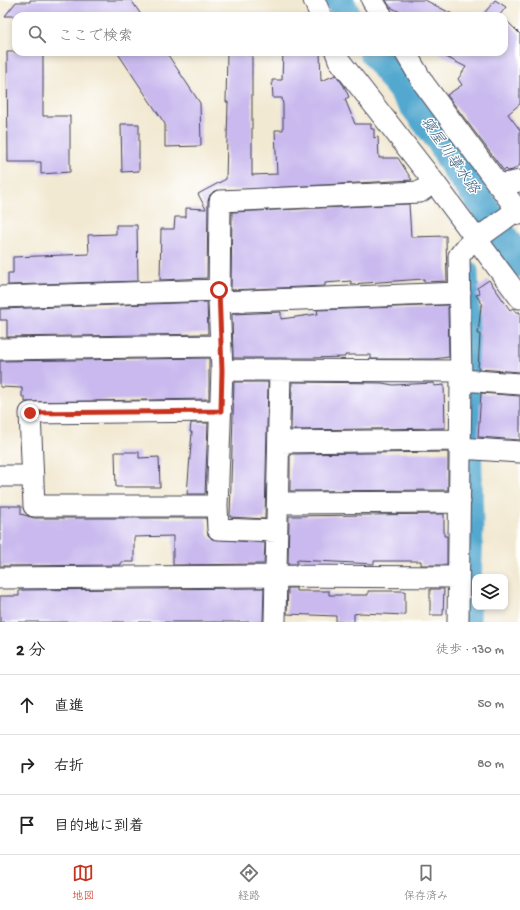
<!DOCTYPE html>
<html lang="ja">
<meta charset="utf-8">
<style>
:root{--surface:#fff;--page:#f2f2f2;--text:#222;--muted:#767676;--line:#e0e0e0;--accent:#c8321e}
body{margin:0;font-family:"Gochi Hand","Klee One",sans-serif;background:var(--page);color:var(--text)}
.controls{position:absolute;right:12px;bottom:12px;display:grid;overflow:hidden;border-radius:8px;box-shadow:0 2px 6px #0003}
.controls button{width:36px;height:36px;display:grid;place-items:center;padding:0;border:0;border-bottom:1px solid var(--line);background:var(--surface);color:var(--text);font:20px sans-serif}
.stop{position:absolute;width:12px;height:12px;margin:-9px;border:3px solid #c8321e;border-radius:50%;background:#fff}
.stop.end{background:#c8321e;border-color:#fff;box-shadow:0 1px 4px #0008}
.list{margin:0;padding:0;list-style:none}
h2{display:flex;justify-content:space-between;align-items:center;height:52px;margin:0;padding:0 16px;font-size:17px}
h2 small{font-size:13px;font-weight:400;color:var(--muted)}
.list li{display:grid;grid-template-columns:26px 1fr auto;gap:12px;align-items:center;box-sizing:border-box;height:60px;padding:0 16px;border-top:1px solid var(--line)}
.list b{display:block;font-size:15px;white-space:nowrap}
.list em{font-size:13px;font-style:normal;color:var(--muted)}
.icon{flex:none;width:22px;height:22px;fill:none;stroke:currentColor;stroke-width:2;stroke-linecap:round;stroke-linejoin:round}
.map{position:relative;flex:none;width:520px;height:622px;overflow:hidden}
.search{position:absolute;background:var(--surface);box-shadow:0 2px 6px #0003;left:12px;right:12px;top:12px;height:44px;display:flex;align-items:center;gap:10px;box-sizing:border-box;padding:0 14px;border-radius:12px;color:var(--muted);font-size:15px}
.sheet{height:232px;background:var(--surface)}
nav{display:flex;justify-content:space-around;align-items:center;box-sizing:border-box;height:56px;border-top:1px solid var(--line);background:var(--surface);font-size:11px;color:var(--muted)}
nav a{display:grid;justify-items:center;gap:2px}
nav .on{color:var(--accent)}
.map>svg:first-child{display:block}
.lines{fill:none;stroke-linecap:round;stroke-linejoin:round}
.canal{stroke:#53a8cf;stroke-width:17}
.river{stroke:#53a8cf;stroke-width:29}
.building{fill:#c9b9ee}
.minor-casing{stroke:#414052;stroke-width:23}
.minor{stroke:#fff;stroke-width:21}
.route{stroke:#c8321e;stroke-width:5}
.labels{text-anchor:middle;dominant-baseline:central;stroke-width:3;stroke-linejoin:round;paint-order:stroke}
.water-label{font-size:15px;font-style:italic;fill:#385e7e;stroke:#fff}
</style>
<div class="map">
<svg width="520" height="622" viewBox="0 0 520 622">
<rect width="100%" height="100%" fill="#fff"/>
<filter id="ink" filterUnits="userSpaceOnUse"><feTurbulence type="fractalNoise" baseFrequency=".025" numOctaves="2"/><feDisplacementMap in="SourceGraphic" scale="8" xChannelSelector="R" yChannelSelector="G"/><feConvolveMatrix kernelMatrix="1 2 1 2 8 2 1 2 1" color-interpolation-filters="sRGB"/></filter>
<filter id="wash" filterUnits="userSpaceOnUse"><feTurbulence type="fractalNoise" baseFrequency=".012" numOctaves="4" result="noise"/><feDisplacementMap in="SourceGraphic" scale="16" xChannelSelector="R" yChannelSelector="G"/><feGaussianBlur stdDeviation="0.9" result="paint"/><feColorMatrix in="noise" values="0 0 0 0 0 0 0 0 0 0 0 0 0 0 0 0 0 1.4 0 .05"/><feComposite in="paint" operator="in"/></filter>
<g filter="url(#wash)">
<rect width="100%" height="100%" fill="#f2e9d2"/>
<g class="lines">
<path class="canal" d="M470 270 475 527 472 622"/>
<path class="river" d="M339 0 347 16
M373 52 440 140 456 169 482 203 520 263"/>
</g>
<g id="blocks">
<path class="building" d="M30 0H131L142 16H5L16 2H30Z
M386 0H425L456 16H408L390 7Z
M495 0 506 7 499 16H482Z
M504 18 520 34V104L508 114 520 130V165L513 170 508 171 506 169 504 171 447 95 462 85 458 79 466 67 436 52H504Z
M7 52H43V116H70V172L41 174V162H8Z
M117 52H166L200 103 201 146 165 147V124Z
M283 52H320L321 81 336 75 344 86 349 97 345 99 355 124H371V129H374V138L378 137 379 158H398L412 180 214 191 210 195 208 201 207 278 160 280 161 229H174L175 217H186V208L206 209 198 194 226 179 228 102H226L227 53H252V175L277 174 275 130H283V105L282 98H273L272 80H282Z
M121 124H139V171L122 172Z
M409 204 411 237 446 236 447 281 424 282V279L351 284V281L325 283V286L231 290 232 212Z
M116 225H137L138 281 8 285V273H13V257L89 254 88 235 116 234Z
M489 280 510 310 513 308 516 312H520V372L478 369 480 334H478L481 306 483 305 476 295 480 293 477 288Z
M207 302 208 334 7 337V320H0V309Z
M448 305 449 357 433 359H371V355H345V357L311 358H233L232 314 281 312V319L318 314 317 310Z
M209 358V399L25 402V397H22V388L0 387V361Z
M234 382H268L265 519 230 517Z
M292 382 382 383 393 385 434 383V386L444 385 445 428 291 430Z
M481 393 520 396V440L478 437Z
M191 423H208L205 494H187L192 432H190Z
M115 452H139V458L159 457 160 487H116Z
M448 452V490L290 491V454Z
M0 506H21V514L34 518H206L208 535 212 539 265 543 264 564 173 565V536L134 537V562H121V565L0 566Z
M444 514V536H447V565H421V561H374V564L297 560V564H288L289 516Z
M264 588 263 622H0V596H19V590Z
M288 588H296V591H329V595H368V591H405V615L361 613 354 614V622H336V616L287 614Z
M430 589H444L443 615H430Z"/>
</g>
</g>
<g filter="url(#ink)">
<use href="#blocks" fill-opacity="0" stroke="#414052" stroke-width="1"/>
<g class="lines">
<g class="minor-casing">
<path id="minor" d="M314 0 321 16
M372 0 382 16
M336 52 339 60 434 182 520 298
M405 52 424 84 520 214
M498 185 520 181
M0 297 219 290
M219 302 460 293
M0 349 221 346
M222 370 461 371
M461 380 520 384
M279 442 460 440
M460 448 520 452
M0 476H33
M279 503 460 502
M217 506H34L30 413 221 411
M276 531 218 529 217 506 222 370 219 302 220 201 420 192 434 182
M0 578 277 576 458 577
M275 622 280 370
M458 622 461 380 459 256 467 246 517 210"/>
</g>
<use href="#minor" class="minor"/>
</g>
</g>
<g class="lines" filter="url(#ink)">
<path class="route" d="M30 413 221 411 222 370 219 290"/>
</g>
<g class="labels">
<g class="water-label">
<text transform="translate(449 156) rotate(55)">寝屋川導水路</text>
</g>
</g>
</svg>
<div class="controls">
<button><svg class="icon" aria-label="layers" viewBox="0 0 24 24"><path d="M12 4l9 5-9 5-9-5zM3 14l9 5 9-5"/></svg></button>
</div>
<div class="stop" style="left:219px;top:290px"></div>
<div class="stop end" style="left:30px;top:413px"></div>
<div class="search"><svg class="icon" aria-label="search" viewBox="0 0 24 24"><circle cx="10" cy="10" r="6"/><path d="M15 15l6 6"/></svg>ここで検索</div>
</div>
<section class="sheet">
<h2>2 分<small>徒歩 · 130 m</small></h2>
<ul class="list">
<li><svg class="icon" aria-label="ahead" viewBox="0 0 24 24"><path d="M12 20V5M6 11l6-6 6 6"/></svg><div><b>直進</b></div><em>50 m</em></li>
<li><svg class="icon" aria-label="right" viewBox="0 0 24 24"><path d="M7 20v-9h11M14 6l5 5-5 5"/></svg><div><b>右折</b></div><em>80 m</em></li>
<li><svg class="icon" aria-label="arrive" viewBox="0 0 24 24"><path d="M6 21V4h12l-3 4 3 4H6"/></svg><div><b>目的地に到着</b></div></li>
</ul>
</section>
<nav>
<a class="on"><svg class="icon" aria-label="map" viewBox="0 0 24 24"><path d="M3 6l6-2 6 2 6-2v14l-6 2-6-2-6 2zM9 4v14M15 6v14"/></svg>地図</a>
<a><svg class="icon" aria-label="directions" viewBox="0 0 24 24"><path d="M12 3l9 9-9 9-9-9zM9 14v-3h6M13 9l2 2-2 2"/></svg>経路</a>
<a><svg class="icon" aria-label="saved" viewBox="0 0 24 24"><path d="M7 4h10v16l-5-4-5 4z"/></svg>保存済み</a>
</nav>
